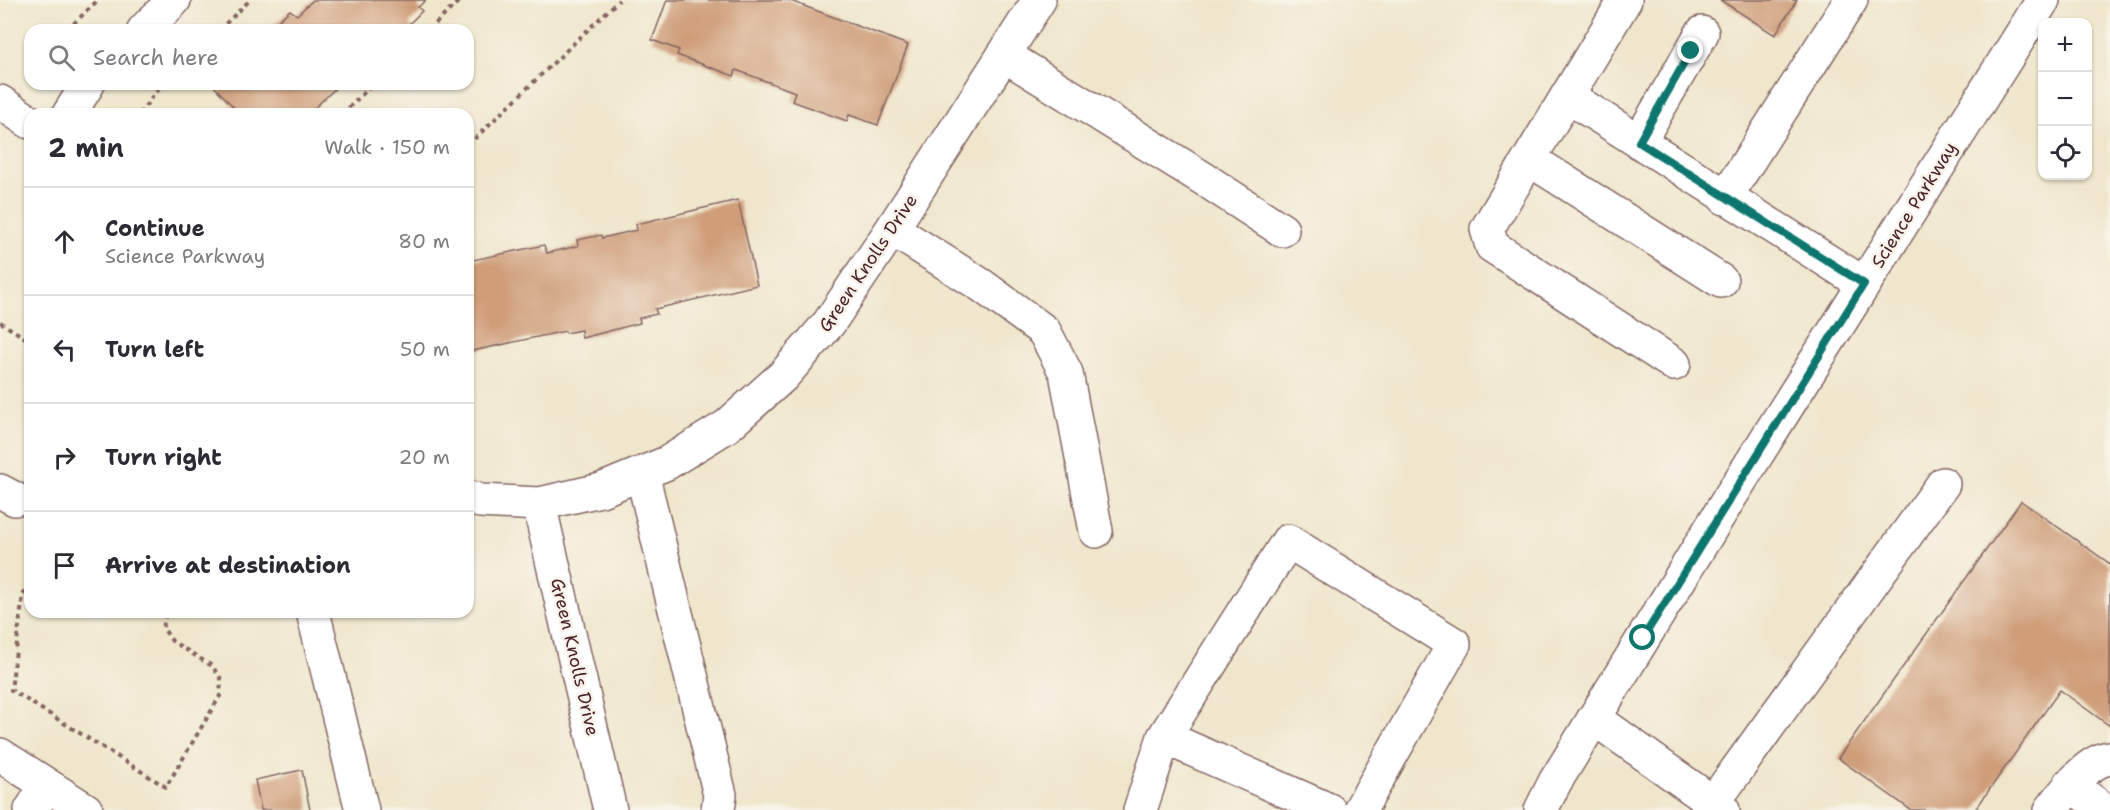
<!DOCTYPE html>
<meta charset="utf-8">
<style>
:root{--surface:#fff;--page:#f2f2f3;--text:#2b2b33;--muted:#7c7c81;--line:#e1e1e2}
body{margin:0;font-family:"Shantell Sans",sans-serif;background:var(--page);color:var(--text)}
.controls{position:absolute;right:18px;top:18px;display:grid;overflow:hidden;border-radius:12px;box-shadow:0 2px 4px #0004}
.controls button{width:54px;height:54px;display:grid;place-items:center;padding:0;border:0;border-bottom:2px solid var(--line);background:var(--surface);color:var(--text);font:30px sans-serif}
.stop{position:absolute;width:18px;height:18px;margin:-14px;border:4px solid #0f766e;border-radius:50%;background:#fff}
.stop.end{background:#0f766e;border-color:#fff;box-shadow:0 2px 6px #0008}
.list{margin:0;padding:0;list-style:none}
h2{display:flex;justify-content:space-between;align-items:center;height:78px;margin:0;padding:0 24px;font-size:26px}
h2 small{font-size:20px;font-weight:400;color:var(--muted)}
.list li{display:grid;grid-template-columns:39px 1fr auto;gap:18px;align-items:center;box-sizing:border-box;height:108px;padding:0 24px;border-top:2px solid var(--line)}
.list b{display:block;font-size:22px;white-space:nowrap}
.list p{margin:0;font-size:20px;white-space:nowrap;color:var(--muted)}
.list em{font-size:20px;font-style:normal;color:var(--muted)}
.icon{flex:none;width:33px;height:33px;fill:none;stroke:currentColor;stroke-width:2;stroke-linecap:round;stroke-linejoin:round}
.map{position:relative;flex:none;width:2110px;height:810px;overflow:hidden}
.search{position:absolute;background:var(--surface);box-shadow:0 2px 4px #0004;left:24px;top:24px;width:450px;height:66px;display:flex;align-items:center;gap:15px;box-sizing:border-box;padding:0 21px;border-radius:18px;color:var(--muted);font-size:22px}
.panel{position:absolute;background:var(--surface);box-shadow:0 2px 4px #0004;left:24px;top:108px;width:450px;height:510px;border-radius:18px}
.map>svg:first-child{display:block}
.building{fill:#cf9d78}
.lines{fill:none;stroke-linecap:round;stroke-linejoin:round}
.minor-casing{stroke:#846563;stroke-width:36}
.path{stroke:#846563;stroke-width:4;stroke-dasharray:4.5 4.5;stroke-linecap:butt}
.minor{stroke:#fff;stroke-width:33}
.route{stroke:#0f766e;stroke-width:8}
.labels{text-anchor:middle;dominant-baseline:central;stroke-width:5;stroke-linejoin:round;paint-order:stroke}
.street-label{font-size:18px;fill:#4a1f2b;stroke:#f7f3e8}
</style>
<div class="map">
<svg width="2110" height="810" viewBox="0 0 2110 810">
<rect width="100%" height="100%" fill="#f7f3e8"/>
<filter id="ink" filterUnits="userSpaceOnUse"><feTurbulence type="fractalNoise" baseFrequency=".0167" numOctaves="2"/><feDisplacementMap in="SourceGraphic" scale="12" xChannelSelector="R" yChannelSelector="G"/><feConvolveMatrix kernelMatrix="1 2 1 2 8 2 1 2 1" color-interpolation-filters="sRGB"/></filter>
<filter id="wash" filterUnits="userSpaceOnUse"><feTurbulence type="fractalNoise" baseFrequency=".008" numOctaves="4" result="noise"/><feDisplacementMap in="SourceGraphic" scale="24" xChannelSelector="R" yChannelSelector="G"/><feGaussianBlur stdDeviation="1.35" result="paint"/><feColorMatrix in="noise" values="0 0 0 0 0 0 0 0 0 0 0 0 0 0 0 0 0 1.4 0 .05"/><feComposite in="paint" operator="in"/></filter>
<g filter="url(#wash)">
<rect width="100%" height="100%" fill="#f0e6cc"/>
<g id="blocks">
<path class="building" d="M313 0H426L418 7 422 11 409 24 413 28 411 30H268L290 10 297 15Z
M667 0H788L908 45 878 125 849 115 847 121 792 101 795 92 736 70 734 76 677 55 679 50 652 40Z
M1720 0H1797L1775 35Z
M212 84H340L308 114H240Z
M738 200 757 285 655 309 657 314 639 318 640 323 582 338 581 330 566 333 565 331 468 352V261L544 245 547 253 578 246 577 240 601 235 602 238 637 230 636 224Z
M2021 501 2110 564V726L2060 690 1975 810H1911L1838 758Z
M302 770 310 810H261L255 780Z"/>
</g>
</g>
<g filter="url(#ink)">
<use href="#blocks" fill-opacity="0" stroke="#846563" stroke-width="1.5"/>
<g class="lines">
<g class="minor-casing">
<path id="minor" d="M1625 0 1487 229 1492 246 1674 364
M144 30 174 0
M1004 55 1204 179 1282 230
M1567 96 1864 284
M0 102 30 122
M69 114 88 84
M1639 142 1702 33
M1529 159 1721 281
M1725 198 1851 0
M892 229 981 285 1044 331 1066 373 1096 531
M642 473 720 795 718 810
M0 491 15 499
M468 497 480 501 539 504 601 490 667 463 727 426 783 376 829 323 892 229 1039 0
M539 504 610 810
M313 612 362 810
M1594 718 1723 810
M1164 737 1329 810
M0 755 86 810
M2070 784 2104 810
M1713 803 1943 484
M31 810 47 785
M1140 810 1164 737 1288 541 1454 644 1360 810
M1541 810 1555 782 1730 497 2043 0
M2051 810C2064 793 2087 760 2110 758"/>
</g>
<path class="path" d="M67 30 98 0
M219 30 250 0
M429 30 460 0
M140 114 151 98 164 84
M342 114 373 84
M468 145 619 0
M0 322 30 341
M30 583 23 595 11 690 166 787 220 696 221 679 212 666 172 641 163 628 166 612"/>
<use href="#minor" class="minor"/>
</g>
</g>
<g class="lines" filter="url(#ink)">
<path class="route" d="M1643 638 1864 284 1639 142 1691 51"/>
</g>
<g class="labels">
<g class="street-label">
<text transform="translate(1914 205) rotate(-58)">Science Parkway</text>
<text transform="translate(868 263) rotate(-56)">Green Knolls Drive</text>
<text transform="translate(575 657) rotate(77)">Green Knolls Drive</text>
</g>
</g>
</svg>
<div class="controls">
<button>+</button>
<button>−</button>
<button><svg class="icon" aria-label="locate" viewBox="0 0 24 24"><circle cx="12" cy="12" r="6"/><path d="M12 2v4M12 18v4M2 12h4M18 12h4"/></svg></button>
</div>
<div class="stop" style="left:1643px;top:638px"></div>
<div class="stop end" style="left:1691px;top:51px"></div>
<div class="search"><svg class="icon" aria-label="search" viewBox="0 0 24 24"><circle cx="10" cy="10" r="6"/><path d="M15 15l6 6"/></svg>Search here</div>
<section class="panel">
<h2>2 min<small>Walk · 150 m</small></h2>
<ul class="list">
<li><svg class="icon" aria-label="ahead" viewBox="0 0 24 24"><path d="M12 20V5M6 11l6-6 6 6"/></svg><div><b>Continue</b><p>Science Parkway</p></div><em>80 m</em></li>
<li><svg class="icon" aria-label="left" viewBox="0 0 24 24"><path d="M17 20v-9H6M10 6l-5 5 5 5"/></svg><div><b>Turn left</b></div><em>50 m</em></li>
<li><svg class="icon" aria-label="right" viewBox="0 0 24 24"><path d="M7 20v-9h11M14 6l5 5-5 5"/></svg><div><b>Turn right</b></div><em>20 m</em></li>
<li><svg class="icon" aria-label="arrive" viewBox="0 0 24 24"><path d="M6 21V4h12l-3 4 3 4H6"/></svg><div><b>Arrive at destination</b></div></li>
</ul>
</section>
</div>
